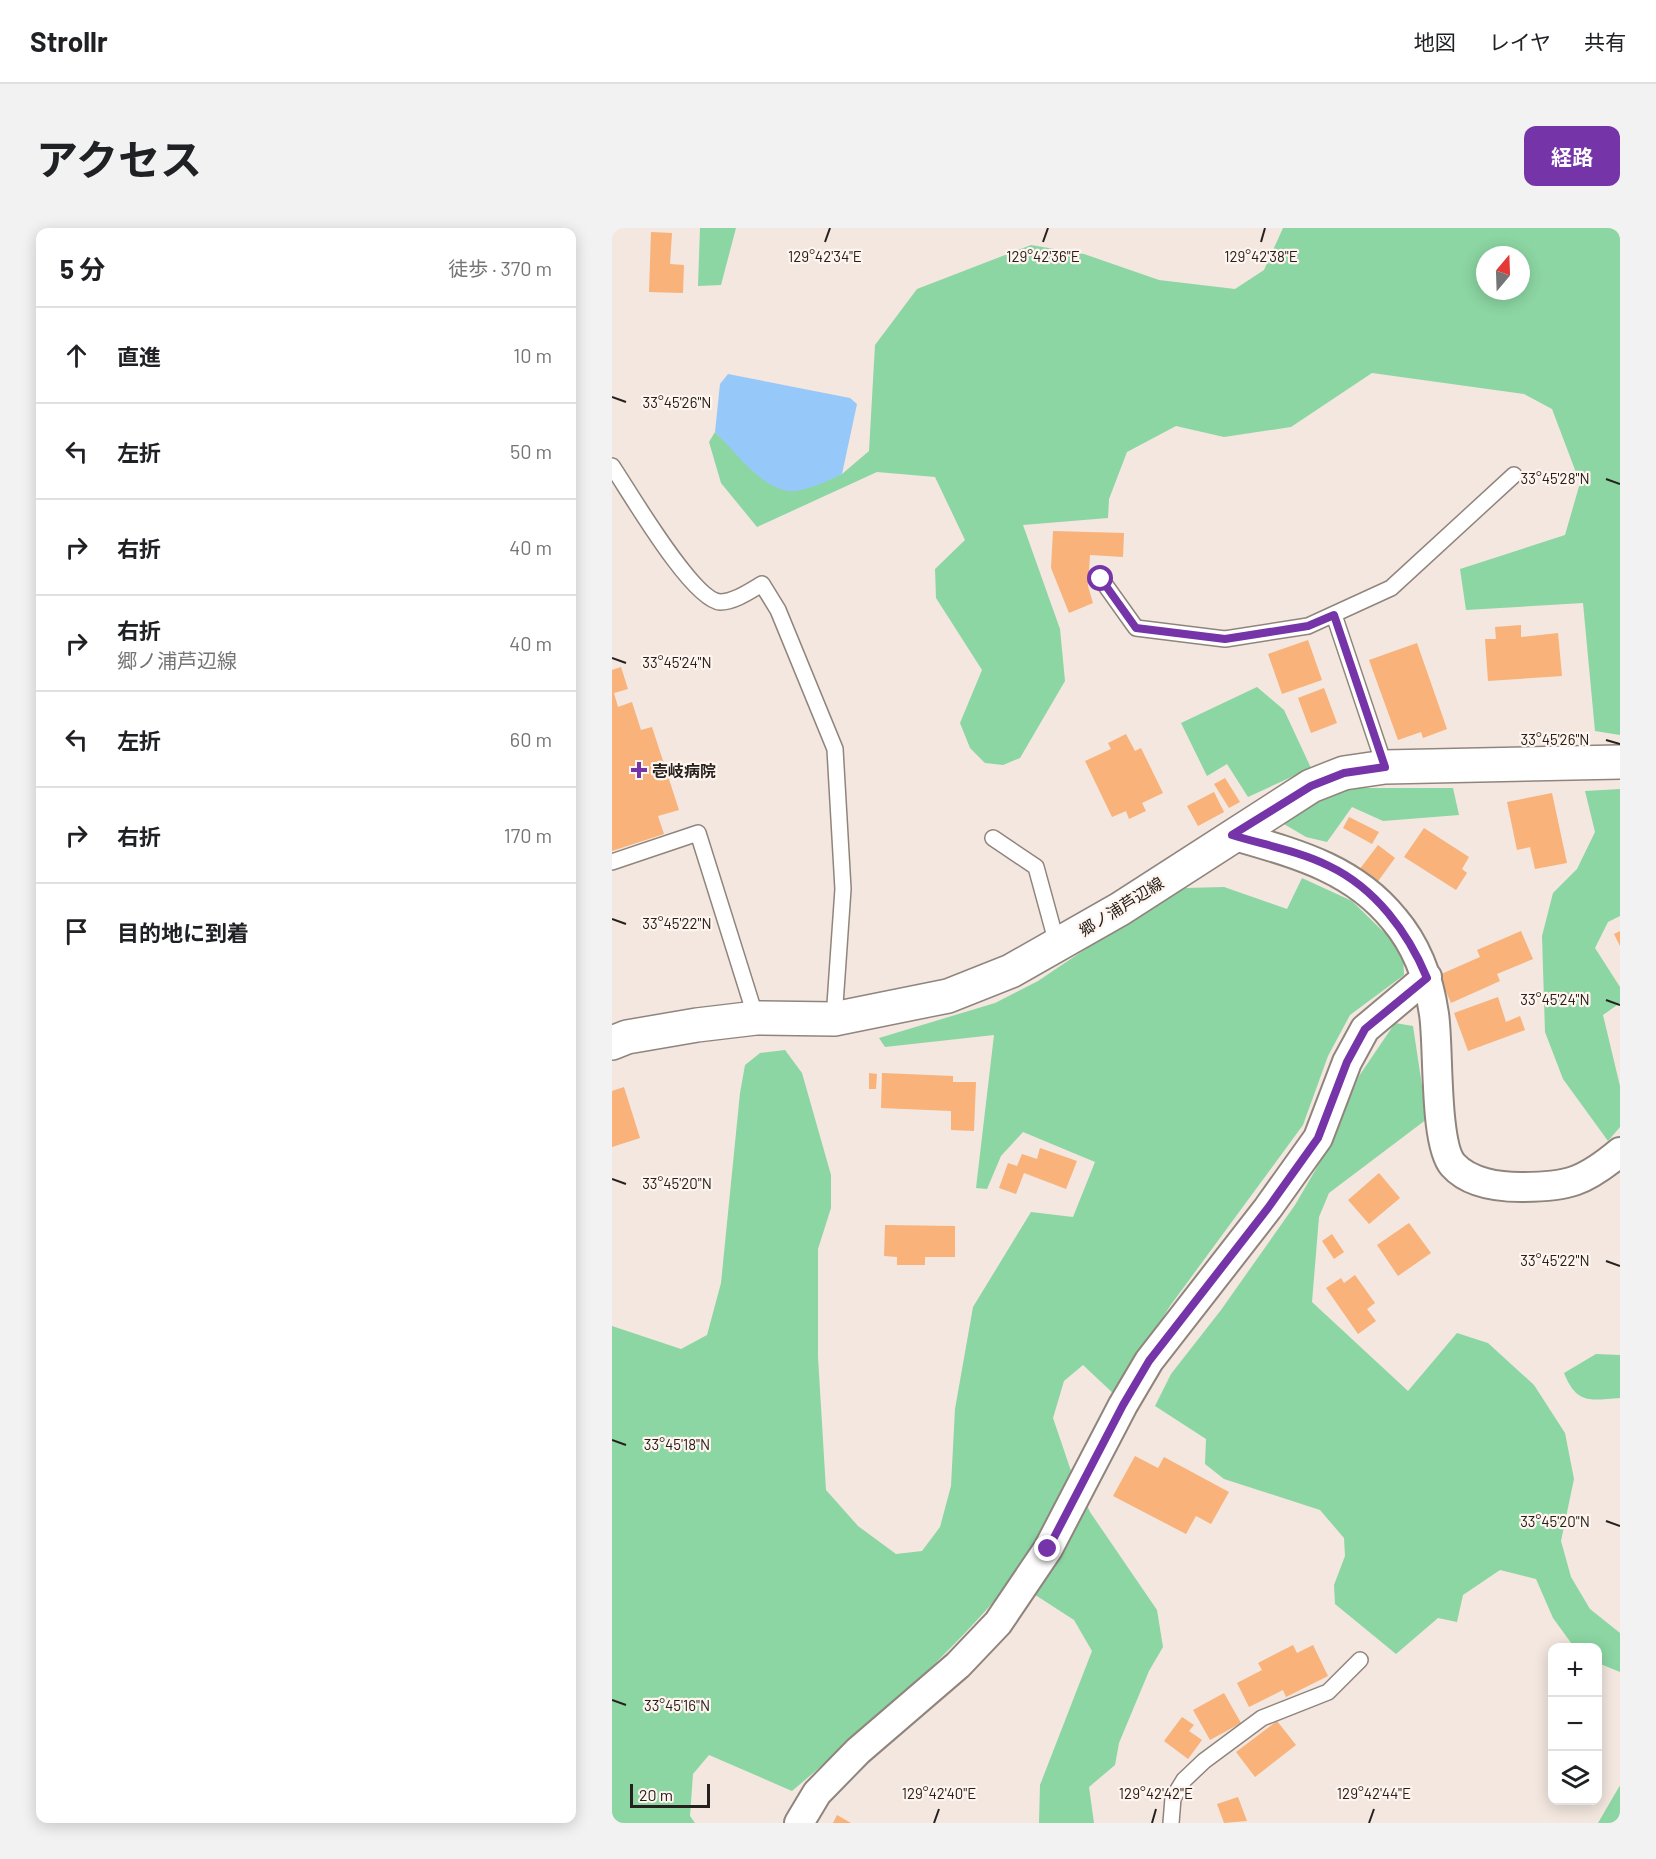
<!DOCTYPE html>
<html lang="ja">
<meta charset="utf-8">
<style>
:root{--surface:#fff;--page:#f2f2f2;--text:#202124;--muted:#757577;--line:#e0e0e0;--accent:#7634a9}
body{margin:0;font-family:Barlow,"Noto Sans JP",sans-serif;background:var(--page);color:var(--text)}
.controls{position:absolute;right:18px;bottom:18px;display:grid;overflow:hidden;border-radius:12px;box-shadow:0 3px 15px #0003}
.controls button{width:54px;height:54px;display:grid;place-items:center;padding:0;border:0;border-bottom:2px solid var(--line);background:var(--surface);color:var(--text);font:30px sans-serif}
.compass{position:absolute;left:864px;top:18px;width:54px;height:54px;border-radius:50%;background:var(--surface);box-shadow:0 3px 15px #0003;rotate:19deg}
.scale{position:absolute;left:18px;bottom:15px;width:80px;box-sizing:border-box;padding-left:6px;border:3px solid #26211e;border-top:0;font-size:16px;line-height:21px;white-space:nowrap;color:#26211e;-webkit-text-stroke:4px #fff5ee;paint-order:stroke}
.stop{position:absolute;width:18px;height:18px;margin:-14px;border:4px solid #7634a9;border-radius:50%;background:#fff}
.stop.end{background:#7634a9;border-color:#fff;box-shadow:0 2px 6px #0008}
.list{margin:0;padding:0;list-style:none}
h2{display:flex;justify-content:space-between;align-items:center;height:78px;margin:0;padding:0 24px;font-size:26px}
h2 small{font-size:20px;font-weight:400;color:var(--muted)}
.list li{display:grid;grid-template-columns:39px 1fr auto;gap:18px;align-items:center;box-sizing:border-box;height:96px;padding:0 24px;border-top:2px solid var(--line)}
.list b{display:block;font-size:22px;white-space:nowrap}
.list p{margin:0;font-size:20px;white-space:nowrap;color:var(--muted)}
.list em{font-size:20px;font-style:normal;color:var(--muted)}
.icon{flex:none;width:33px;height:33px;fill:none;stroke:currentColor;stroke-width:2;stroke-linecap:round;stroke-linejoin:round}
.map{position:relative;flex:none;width:1008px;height:1595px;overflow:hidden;border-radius:12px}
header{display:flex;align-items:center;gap:36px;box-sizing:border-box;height:84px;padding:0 30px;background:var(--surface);border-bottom:2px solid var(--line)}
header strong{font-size:28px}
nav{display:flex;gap:33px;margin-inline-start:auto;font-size:21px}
.intro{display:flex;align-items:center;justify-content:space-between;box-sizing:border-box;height:144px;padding:0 36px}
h1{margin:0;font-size:42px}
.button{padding:15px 27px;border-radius:12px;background:var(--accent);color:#fff;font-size:21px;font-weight:700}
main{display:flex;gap:36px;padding:0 36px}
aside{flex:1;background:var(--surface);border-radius:12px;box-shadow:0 3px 15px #0003}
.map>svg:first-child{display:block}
.green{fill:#8cd6a3;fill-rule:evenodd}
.water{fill:#97c8fa}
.building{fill:#f8b27a}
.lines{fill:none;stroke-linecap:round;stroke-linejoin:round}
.lane-casing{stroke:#90857d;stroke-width:18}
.street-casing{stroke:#90857d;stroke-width:32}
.secondary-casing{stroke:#90857d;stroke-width:36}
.lane{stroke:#fff;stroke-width:15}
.street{stroke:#fff;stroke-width:28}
.secondary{stroke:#fff;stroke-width:33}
.route{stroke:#7634a9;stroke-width:8}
.ticks{fill:none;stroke:#26211e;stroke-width:2}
.poi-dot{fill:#7634a9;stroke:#fff5ee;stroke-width:2}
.labels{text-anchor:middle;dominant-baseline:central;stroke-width:4.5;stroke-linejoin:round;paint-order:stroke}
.poi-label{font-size:16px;font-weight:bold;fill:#26211e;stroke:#fff5ee;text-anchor:start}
.street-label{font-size:16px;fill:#26211e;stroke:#fff5ee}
.ticks-label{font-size:15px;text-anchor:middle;fill:#26211e;stroke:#fff5ee;stroke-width:4.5;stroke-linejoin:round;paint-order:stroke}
</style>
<header>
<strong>Strollr</strong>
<nav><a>地図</a><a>レイヤ</a><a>共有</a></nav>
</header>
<div class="intro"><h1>アクセス</h1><a class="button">経路</a></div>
<main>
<aside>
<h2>5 分<small>徒歩 · 370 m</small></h2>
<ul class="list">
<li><svg class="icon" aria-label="ahead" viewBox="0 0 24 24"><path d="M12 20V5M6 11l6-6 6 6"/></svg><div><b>直進</b></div><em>10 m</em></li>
<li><svg class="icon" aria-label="left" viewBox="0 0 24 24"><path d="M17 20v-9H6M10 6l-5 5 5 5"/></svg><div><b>左折</b></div><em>50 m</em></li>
<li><svg class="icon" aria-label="right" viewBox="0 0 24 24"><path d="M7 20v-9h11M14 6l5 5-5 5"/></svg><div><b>右折</b></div><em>40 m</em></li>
<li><svg class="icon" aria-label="right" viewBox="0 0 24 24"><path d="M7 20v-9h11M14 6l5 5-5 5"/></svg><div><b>右折</b><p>郷ノ浦芦辺線</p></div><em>40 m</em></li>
<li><svg class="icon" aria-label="left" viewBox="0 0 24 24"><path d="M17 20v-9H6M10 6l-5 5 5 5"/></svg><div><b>左折</b></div><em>60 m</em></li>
<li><svg class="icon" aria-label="right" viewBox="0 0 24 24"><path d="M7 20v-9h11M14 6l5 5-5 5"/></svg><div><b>右折</b></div><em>170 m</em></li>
<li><svg class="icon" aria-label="arrive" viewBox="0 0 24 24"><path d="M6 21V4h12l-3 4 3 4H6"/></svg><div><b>目的地に到着</b></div></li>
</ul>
</aside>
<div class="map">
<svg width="1008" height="1595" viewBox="0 0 1008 1595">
<rect width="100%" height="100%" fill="#f3e7df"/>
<path class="green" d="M88 0H124L109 57 86 58Z
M671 0H1008V507L983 503 971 375 854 382 848 341 953 307 968 255 940 181 912 166 760 145 679 199 612 209 564 198 515 224 497 271 496 290 411 297 448 401 453 453 408 530 391 537 373 535 358 520 348 495 370 442 324 370 323 341 353 312 323 249 265 244 145 299 109 255 97 214 103 204 156 254 177 263 230 246 257 223 263 117 305 61 419 17 472 26 547 52 623 61 652 42ZM873 27H909V63H873Z
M645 459 672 482 699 540 636 569 615 536 595 548 569 495Z
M736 560H841L847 587 771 593 740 579 715 614 694 609 672 596 707 567Z
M1008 561V688L996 694 983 720 1008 759V775L991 787 1008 858V899L996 913 951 851 933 804 930 708 941 665 965 641 983 604 973 563Z
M690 650 740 673 791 723 792 747 738 787 716 828 691 897 558 1078 503 1167 471 1137 452 1153 441 1190 458 1240 478 1284 545 1382 551 1419 537 1443 507 1515 503 1537 477 1559 482 1595H427L428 1557 480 1423 462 1392 400 1352C333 1433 259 1496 180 1563L97 1527 81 1546 78 1588 83 1595H0V1098L69 1121 95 1107 109 1055 128 865 133 837 148 825 173 822 190 845 219 947V980L206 1021V1129L214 1262 246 1298 284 1326 310 1323 328 1299 339 1258 343 1181 361 1079 419 984 461 989 483 934 411 904 389 928 375 961 364 960 382 807 273 819 267 810 383 775 426 753 536 679 573 660 612 659 675 681Z
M783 795 801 798 815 891 717 965 707 989 700 1074 796 1163 845 1105 876 1115 922 1157 953 1205 962 1251 949 1313 959 1349 978 1381 1008 1405V1444L986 1435V1420L962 1419 941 1390 924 1351 888 1342 851 1367 845 1394 826 1390 784 1426 723 1376 722 1357 733 1328 732 1310 708 1282 612 1251 593 1236 594 1211 543 1178 559 1146 609 1082 683 977 718 917 747 848Z
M984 1126 1008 1127V1170C978 1172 965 1177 952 1145Z
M1008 1558V1595H986L1007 1559Z"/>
<path class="water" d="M116 146 238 170 245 176 230 246C218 252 191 265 176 263 147 258 123 223 103 204L108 156Z"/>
<path class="building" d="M39 4 60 5 58 36 72 37 71 65 37 64Z
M441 303 512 305 511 329 478 327 476 358 481 375 457 385 439 340Z
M909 397V409L946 405 950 448 876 453 873 411H884L883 399Z
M696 412 710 452 670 466 656 426Z
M805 415 835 501 811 510 809 504 786 512 757 432Z
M9 439 16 461 2 465 6 479 20 474 29 502 40 499 67 582 46 588 52 606 0 623V442Z
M712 460 725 495 699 505 686 470Z
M514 506 523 523 529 520 551 565 530 575 534 583 517 591 514 583 500 589 473 533 499 521 496 515Z
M613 550 628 574 617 580 602 556Z
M602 564 612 584 586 598 575 578Z
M940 565 955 635 923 641 918 619 905 622 895 574Z
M737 589 767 604 760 616 731 600Z
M812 600 857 629 850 641 855 645 844 662 792 629Z
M766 617 783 630 764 656 747 642Z
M909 703 921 731 885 746 888 753 839 775 827 747 868 729 865 722Z
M1008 703V718L1002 706Z
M886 769 894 794 908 788 913 802 856 823 842 785Z
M257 845 265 846 264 861H257Z
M270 845 341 848V854H364L362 903 339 902V883L269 880Z
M12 859 28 910 0 919V863Z
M428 920 465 933 454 961 412 945 404 966 387 960 396 935 405 938 410 926 425 931Z
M767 945 788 970 757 996 736 972Z
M797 995 819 1025 786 1048 765 1017Z
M273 997 343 998V1029H313V1037H285V1029L272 1028Z
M720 1006 732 1024 722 1031 710 1013Z
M743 1047 763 1075 755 1081 764 1093 746 1106 714 1060 729 1050 732 1055Z
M523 1228 546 1240 552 1229 617 1264 599 1296 584 1288 574 1306 501 1268Z
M681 1417 685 1425 701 1417 716 1448 674 1469 671 1462 637 1479 625 1455 650 1442 646 1435Z
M612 1465 629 1495 598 1512 581 1482Z
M570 1489 582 1497 577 1503 590 1512 576 1531 552 1513Z
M665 1493 684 1517 643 1549 624 1524Z
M626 1569 635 1593 612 1595 605 1576Z
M225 1587 239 1595H221Z"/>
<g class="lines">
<g class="lane-casing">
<path id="lane" d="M0 238C17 263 80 372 108 374 122 374 138 363 150 356L166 382 223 521 231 661 222 791
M489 351 524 400 613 411 696 398 779 360 902 247
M722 387 773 539
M381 610 424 639 445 716
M0 634 86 605 144 790
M559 1595 561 1570 572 1552 592 1533 650 1490 716 1464 748 1432"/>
</g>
<g class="street-casing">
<path id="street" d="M620 607C681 625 740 639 782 691 805 718 817 751 822 786 827 818 822 916 841 937 857 955 887 959 909 959 956 959 972 954 1008 924
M187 1595 205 1565 246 1523 346 1437 386 1395 436 1321 511 1177 537 1133 656 980 706 910 735 834 753 801 815 749"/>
</g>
<g class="secondary-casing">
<path id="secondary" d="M0 815 15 809 85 797 144 790 222 791 336 768 399 743 508 681 699 558 732 545 773 539 1008 534"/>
</g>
<use href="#lane" class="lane"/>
<use href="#street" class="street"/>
<use href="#secondary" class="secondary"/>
</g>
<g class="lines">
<path class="route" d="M436 1321 511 1177 537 1133 656 980 706 910 735 834 753 801 815 750C796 704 763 660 717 638 687 623 652 617 620 607L699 558 732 545 773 539 722 387 696 398 613 411 524 400 489 351"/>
</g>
<path class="ticks" d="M213 14 218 0M431 14 436 0M649 14 653 0M0 169 14 174M994 251 1008 256M0 430 14 435M994 512 1008 516M0 691 14 696M994 772 1008 777M0 951 14 956M994 1033 1008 1038M0 1212 14 1217M994 1293 1008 1298M0 1472 14 1477M322 1595 327 1581M540 1595 544 1581M757 1595 762 1581"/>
<path class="poi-dot" d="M24 533h6v6h6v6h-6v6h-6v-6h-6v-6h6z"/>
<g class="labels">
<g class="poi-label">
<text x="40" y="542">壱岐病院</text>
</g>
<g class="street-label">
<text transform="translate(509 678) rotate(-32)">郷ノ浦芦辺線</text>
</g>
</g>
<g class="ticks-label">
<text x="213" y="34">129°42'34"E</text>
<text x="431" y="34">129°42'36"E</text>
<text x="649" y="34">129°42'38"E</text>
<text x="65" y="180">33°45'26"N</text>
<text x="943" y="256">33°45'28"N</text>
<text x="65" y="440">33°45'24"N</text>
<text x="943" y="517">33°45'26"N</text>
<text x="65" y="701">33°45'22"N</text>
<text x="943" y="777">33°45'24"N</text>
<text x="65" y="961">33°45'20"N</text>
<text x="943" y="1038">33°45'22"N</text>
<text x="65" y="1222">33°45'18"N</text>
<text x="943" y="1299">33°45'20"N</text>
<text x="65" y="1483">33°45'16"N</text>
<text x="327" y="1571">129°42'40"E</text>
<text x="544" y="1571">129°42'42"E</text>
<text x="762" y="1571">129°42'44"E</text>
</g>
</svg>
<div class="controls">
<button>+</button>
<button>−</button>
<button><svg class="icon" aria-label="layers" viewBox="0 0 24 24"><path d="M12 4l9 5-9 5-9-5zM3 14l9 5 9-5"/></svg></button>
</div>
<svg class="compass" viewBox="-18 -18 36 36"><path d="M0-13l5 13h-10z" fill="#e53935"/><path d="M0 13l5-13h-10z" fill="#757577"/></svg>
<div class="scale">20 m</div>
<div class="stop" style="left:489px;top:351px"></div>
<div class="stop end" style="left:436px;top:1321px"></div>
</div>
</main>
